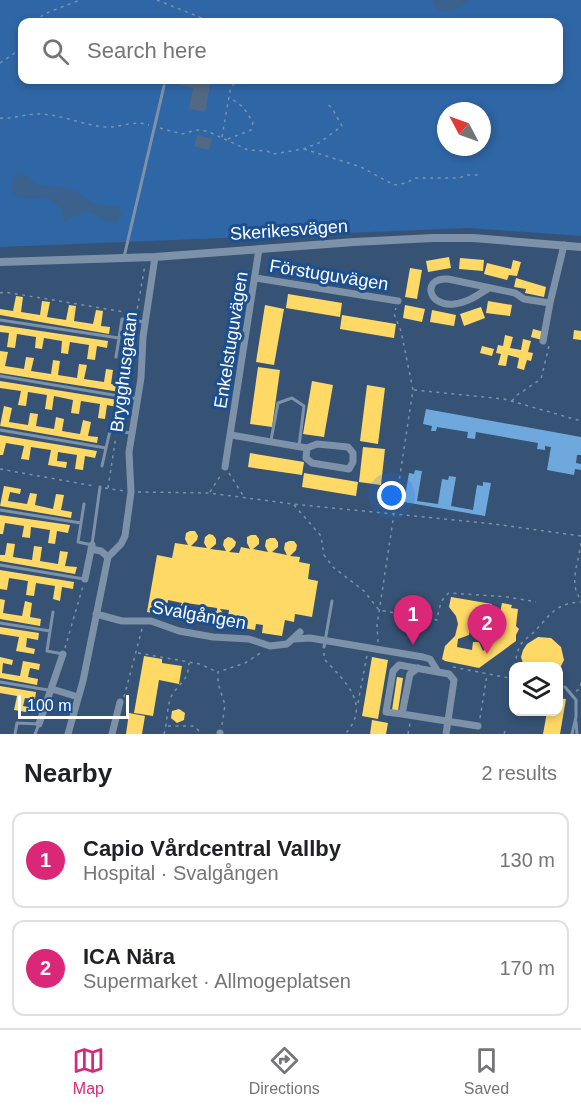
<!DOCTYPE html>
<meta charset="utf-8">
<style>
:root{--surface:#fff;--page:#f2f2f2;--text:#202124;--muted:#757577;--line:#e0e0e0;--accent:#db2777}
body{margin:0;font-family:Arial,sans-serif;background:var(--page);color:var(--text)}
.controls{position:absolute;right:18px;bottom:18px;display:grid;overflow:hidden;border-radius:12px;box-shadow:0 3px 9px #0003}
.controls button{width:54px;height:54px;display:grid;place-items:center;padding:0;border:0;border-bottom:2px solid var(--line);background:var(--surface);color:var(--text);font:30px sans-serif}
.compass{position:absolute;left:437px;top:102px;width:54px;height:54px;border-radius:50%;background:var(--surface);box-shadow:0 3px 9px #0003;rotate:311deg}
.scale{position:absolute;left:18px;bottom:15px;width:111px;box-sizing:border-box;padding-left:6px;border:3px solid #fff;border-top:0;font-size:16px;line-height:21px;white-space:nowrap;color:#fff;-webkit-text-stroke:4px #1b4f8f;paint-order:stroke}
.you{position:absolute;left:392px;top:496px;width:21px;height:21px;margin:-15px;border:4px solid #fff;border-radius:50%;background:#1a73e8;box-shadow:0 0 0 9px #1a73e833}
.badge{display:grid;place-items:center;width:39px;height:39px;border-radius:50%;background:var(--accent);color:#fff;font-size:20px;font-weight:700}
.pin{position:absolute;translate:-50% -50px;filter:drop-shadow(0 2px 3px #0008)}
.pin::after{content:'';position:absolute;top:32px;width:21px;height:18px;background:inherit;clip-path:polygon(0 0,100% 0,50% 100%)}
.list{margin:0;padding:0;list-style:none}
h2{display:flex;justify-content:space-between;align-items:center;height:78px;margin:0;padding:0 24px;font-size:26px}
h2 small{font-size:20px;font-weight:400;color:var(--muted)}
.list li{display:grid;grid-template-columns:39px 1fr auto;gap:18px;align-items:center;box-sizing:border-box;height:96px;margin:0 12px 12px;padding:0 12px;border:2px solid var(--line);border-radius:12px}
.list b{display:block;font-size:22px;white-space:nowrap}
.list p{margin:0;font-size:20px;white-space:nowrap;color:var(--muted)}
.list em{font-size:20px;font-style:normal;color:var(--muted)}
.icon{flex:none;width:33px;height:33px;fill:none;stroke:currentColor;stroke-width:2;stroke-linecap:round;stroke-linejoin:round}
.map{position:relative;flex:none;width:581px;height:734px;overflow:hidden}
.search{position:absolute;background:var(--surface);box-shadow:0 3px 9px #0003;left:18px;right:18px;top:18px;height:66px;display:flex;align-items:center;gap:15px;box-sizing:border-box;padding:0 21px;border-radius:12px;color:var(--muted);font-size:22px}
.sheet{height:294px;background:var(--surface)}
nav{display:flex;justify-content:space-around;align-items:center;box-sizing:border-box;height:84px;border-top:2px solid var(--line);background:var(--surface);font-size:16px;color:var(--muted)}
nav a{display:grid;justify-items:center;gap:3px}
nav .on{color:var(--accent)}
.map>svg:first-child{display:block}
.green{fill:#2f66a5;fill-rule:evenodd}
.water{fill:#3b618d}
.homes{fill:#ffd966}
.schools{fill:#6fa8dc}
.building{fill:#526984}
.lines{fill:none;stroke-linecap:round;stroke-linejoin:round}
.path{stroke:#7d92a8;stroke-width:1.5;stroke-dasharray:3 4.5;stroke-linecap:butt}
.service{stroke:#7d92a8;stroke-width:3}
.minor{stroke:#7d92a8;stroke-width:7}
.tertiary{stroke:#7d92a8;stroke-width:8}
.labels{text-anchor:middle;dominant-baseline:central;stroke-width:6;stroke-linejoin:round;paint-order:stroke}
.street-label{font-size:18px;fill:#fff;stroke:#1b4f8f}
</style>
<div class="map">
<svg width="581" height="734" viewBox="0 0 581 734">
<rect width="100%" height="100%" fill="#365274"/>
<path class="green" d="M0 0H581V236L469 228 0 247ZM22 22H558V80H22ZM446 111H482V147H446Z"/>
<path class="water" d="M431 0H471C459 8 453 14 438 10Z
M19 172C27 174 30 182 38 185 47 188 57 185 66 188 89 195 90 209 118 206L122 215 116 223C91 222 99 200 66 221L64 220 60 208 49 198C37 197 9 204 12 185 12 179 14 176 19 172Z"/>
<path class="homes" d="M449 257 451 268 428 272 426 261Z
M460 258 484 260 483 271 459 269Z
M513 260 521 262 517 276 509 275 507 280 484 274 487 263 511 269Z
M410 268 422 270 417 299 405 297Z
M516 278 546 287 544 297 525 293 526 289 514 287Z
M288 294 342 303 340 317 286 308Z
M16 296 23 297 21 312 40 315 42 301 50 302 47 317 66 320 69 305 76 306 74 321 93 324 96 310 103 311 101 326 110 327 109 334 0 315V309L13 311Z
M488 301 512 305 510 316 486 313Z
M265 305 284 309 274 365 256 362Z
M405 305 425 309 422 322 403 318Z
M481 307 485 318 464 326 460 314Z
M432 310 456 315 454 326 430 322Z
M342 315 396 324 394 338 340 329Z
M0 325 108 341 107 348 97 346 95 360 87 359 89 345 70 342 68 354 61 353 62 341 44 338 42 349 35 348 36 337 17 334 15 348 7 347 9 333 0 332Z
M533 329 544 332 542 340 531 337Z
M574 330 581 331V340L573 339Z
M505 335 513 337 510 348 521 350 523 339 531 341 528 352 533 353 531 361 527 360 524 370 517 368 519 358 508 355 506 366 498 365 501 354 496 353 498 345 503 346Z
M482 346 494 349 492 356 480 353Z
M0 351 8 352 5 366 24 369 26 357 34 358 31 371 51 374 53 360 60 361 58 375 77 378 79 364 87 365 84 379 104 382 106 369 113 370 111 384 121 385 120 392 0 373Z
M258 367 280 370 272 427 250 424Z
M0 381 118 400 117 407 107 405 105 419 98 418 100 404 81 401 79 414 71 413 73 400 54 396 52 410 45 409 47 395 28 392 26 406 18 405 21 391 0 388Z
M312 381 333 385 324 437 303 434Z
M367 385 385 388 378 444 360 441Z
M4 406 12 408 9 422 28 425 30 413 38 414 36 426 54 429 56 417 64 419 62 431 80 434 83 420 91 422 88 436 98 437 97 443 0 426Z
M0 435 97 451 95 458 85 456 83 470 75 469 77 455 58 452 57 461 67 462 66 468 48 465 51 450 31 447 29 460 21 459 24 446 6 443 3 455H0Z
M363 447 385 449 381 485 359 482Z
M250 453 304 462 302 475 248 467Z
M304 473 358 482 356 496 302 487Z
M4 486 21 489 20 494 10 492 8 501 27 504 30 493 37 494 35 505 53 509 56 494 64 495 61 510 72 512 71 518 0 506Z
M0 515 70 525 68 533 57 531 55 544 48 543 50 530 31 527 30 538 22 537 24 526 5 523 3 534H0Z
M190 531H195L198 536 197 540 191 546 207 548 204 543 205 537 209 534 213 535 216 539V544L210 549 226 551 223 545 224 540 228 537 232 538 236 542 235 546 229 552 239 553 241 547 250 549 247 543V537L251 535H256L259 539V544L253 549 268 552 265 546 266 540 270 538H275L278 542V547L272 552 287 555 284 549 285 543 289 541H294L297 545 296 550 290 556 300 557 299 562 310 564 308 579 318 581 312 617 295 614 294 622 285 620 282 636 262 633 263 625 256 624 255 630 232 626 233 619 228 618 229 610 220 609 224 615V619L219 623 216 622 212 618 213 613 217 611V608L203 606 206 612V616L202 620 198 619 194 615 200 605 186 603 189 609V613L185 617H181L177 612 182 603 168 600 166 616 147 612 157 555 172 558 175 543 188 545 185 539 186 533Z
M7 543 15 544 13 557 32 560 34 546 42 547 40 561 58 564 60 551 68 552 65 566 77 567 75 574 0 561V555H5Z
M0 570 74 582 73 589 62 587 60 601 53 599 55 586 36 583 34 596 26 595 28 581 9 578 7 590 0 589Z
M451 597 492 604 491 614 473 611 469 635 458 639 457 647 472 650 473 642H479L483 651 500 637 501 632 496 631 502 603 512 605 511 608 518 609 516 626 519 629 516 635V641L479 668 445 661 442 659 445 646 455 636 458 624 456 616 449 607Z
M0 599 5 600 3 613 22 616 25 601 32 603 30 617 41 619 40 626 0 619Z
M0 627 39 633 38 640 27 638 26 647 35 649 34 654 16 651 19 637 0 634Z
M538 637 551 638 561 647 564 660 558 672V666H524L521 657 523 650 527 644Z
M144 656 162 659V663L182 666 179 684 159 680 153 716 134 713Z
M0 657 13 660 12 665 3 663 2 673 20 676 23 661 40 664 39 670 30 668 28 677 38 679 37 685 0 678Z
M372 657 388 660 378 719 362 716Z
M397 677 403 678 398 711 392 710Z
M0 686 36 692 35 699 25 698 23 706 33 708 32 713 14 710 17 696 0 693Z
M558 698 566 699 560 734H543L547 712H558Z
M179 709 185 713 184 720 177 723 171 718 172 711Z
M129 713 145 716 142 734H126Z
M372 720 388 723 386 734H370Z"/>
<path class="schools" d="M426 409 581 437V455H577L576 463 581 464V470L575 469 574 475 547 470 551 447 545 446V450L537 449 538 443 476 432 475 439 467 438 468 432 437 427 436 431H431L432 426 423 424Z
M415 470 422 471 417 501 438 504 442 479 448 480 449 476 456 477 451 506 473 510 477 485 483 486V482L491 483 485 516 404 502 409 473 414 474Z"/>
<path class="building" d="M172 80H211L205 112 189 109 193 88 171 83Z
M197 135 212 139 209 150 194 146Z"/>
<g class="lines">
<path class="path" d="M157 0 209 21 225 20 231 22
M35 22 44 14 80 0
M0 63 22 48
M0 118C13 119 25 114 38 114 61 114 84 126 108 127 122 127 135 120 149 125
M160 128 182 134 196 130 207 131 248 150 267 151 273 154 303 149 319 143 342 126 332 108 325 102
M222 137 230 91 236 80
M228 139 251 130 253 122 243 107 229 97
M304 149 361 167 394 185 406 183 415 178H459L467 175H478
M0 293 5 292 136 314
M136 316 145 265
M124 390 135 327
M414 390 504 399 581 421
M512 401 517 395 541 379 549 346
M118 426 122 401
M0 469 94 486
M229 473 244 497
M105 488 124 491
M108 488 116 436
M138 492 209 493 293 504 494 524 581 536
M210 492 222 473
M294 505 321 536 324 555 333 567 364 591 379 610 437 620C439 610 440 599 449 593L508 597 536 602
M581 543C579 561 568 584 581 600
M378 642 377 625 413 390 401 331 394 314 396 308
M65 648 83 586
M138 653 200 664 217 672
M324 653V659C345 681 372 705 345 734
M515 666C516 659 517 650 521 644 525 639 531 635 535 631 551 614 556 603 581 602
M453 667 514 679
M576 691 580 689 581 683
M124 697 142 629
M358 703 367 655
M480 718 487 675
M222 725 225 705 218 683V672L245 663 262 652
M168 726H194L202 734
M164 734C168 722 166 702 174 692 183 680 188 679 189 663
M408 734 410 723
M504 734 505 731"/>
<path class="service" d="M124 257 164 86
M0 320 119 338 122 319 145 322
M116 357 119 338
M0 376 137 399
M0 430 106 448 110 431 132 433
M271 440 278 403 292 398 304 406 299 446
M102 466 106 448
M0 510 81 523 78 542 92 545 100 487
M81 523 84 504
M0 565 84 579
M0 623 50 631 47 651 63 654
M50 631 53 612
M324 647 332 601
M0 682 48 690
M565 687 576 700V717L572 734
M576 722 577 734
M15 734 17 723 39 724 35 734"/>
<path class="minor" d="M256 278 398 301
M489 288C478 295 467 303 454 304 427 307 422 277 448 279L515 293 524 299 550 303 564 245
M543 341 550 303
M231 435 307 448 317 444 348 447 353 453V462L349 469 312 463 306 458 307 448
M225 467 259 249
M91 549 101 551 108 557
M85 579 92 545
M96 614 122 621H151L179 631 213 637 249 639 270 646 287 644 300 632
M294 639 310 638 423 657 430 659 438 672
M418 668 410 674 402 714 478 726
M52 689 78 697
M402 714 386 712 393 671 399 665 449 674 454 680 446 734
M39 724 63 654
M68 734 83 681 108 557 121 544 125 536 131 492 129 452 141 378 143 337 155 257
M112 734 120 702
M220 734V733"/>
<path class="tertiary" d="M0 262 155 257 354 242 433 238H473L581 247"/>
</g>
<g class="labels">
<g class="street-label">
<text transform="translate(289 230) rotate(-4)">Skerikesvägen</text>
<text transform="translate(329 275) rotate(9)">Förstuguvägen</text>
<text transform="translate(231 340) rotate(-81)">Enkelstuguvägen</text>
<text transform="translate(124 372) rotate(-83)">Brygghusgatan</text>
<text transform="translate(199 615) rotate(10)">Svalgången</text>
</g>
</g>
</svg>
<div class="controls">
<button><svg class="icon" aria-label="layers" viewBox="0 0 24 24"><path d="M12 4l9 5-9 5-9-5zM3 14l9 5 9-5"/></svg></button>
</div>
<svg class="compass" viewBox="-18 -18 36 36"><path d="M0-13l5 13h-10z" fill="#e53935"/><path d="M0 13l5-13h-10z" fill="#757577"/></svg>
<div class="scale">100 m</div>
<div class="you"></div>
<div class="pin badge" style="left:413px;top:645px">1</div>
<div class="pin badge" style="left:487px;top:654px">2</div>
<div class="search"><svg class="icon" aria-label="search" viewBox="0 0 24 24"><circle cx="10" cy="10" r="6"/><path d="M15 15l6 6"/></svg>Search here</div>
</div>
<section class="sheet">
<h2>Nearby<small>2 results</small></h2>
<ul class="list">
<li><span class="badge">1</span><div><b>Capio Vårdcentral Vallby</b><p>Hospital · Svalgången</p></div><em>130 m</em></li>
<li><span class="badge">2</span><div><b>ICA Nära</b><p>Supermarket · Allmogeplatsen</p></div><em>170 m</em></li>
</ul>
</section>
<nav>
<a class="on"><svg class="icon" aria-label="map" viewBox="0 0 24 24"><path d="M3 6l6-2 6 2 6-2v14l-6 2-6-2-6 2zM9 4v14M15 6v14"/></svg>Map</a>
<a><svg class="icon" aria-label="directions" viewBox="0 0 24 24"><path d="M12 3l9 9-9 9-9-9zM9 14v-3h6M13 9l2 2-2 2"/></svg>Directions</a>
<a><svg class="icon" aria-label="saved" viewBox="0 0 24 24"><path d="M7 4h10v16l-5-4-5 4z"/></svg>Saved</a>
</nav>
